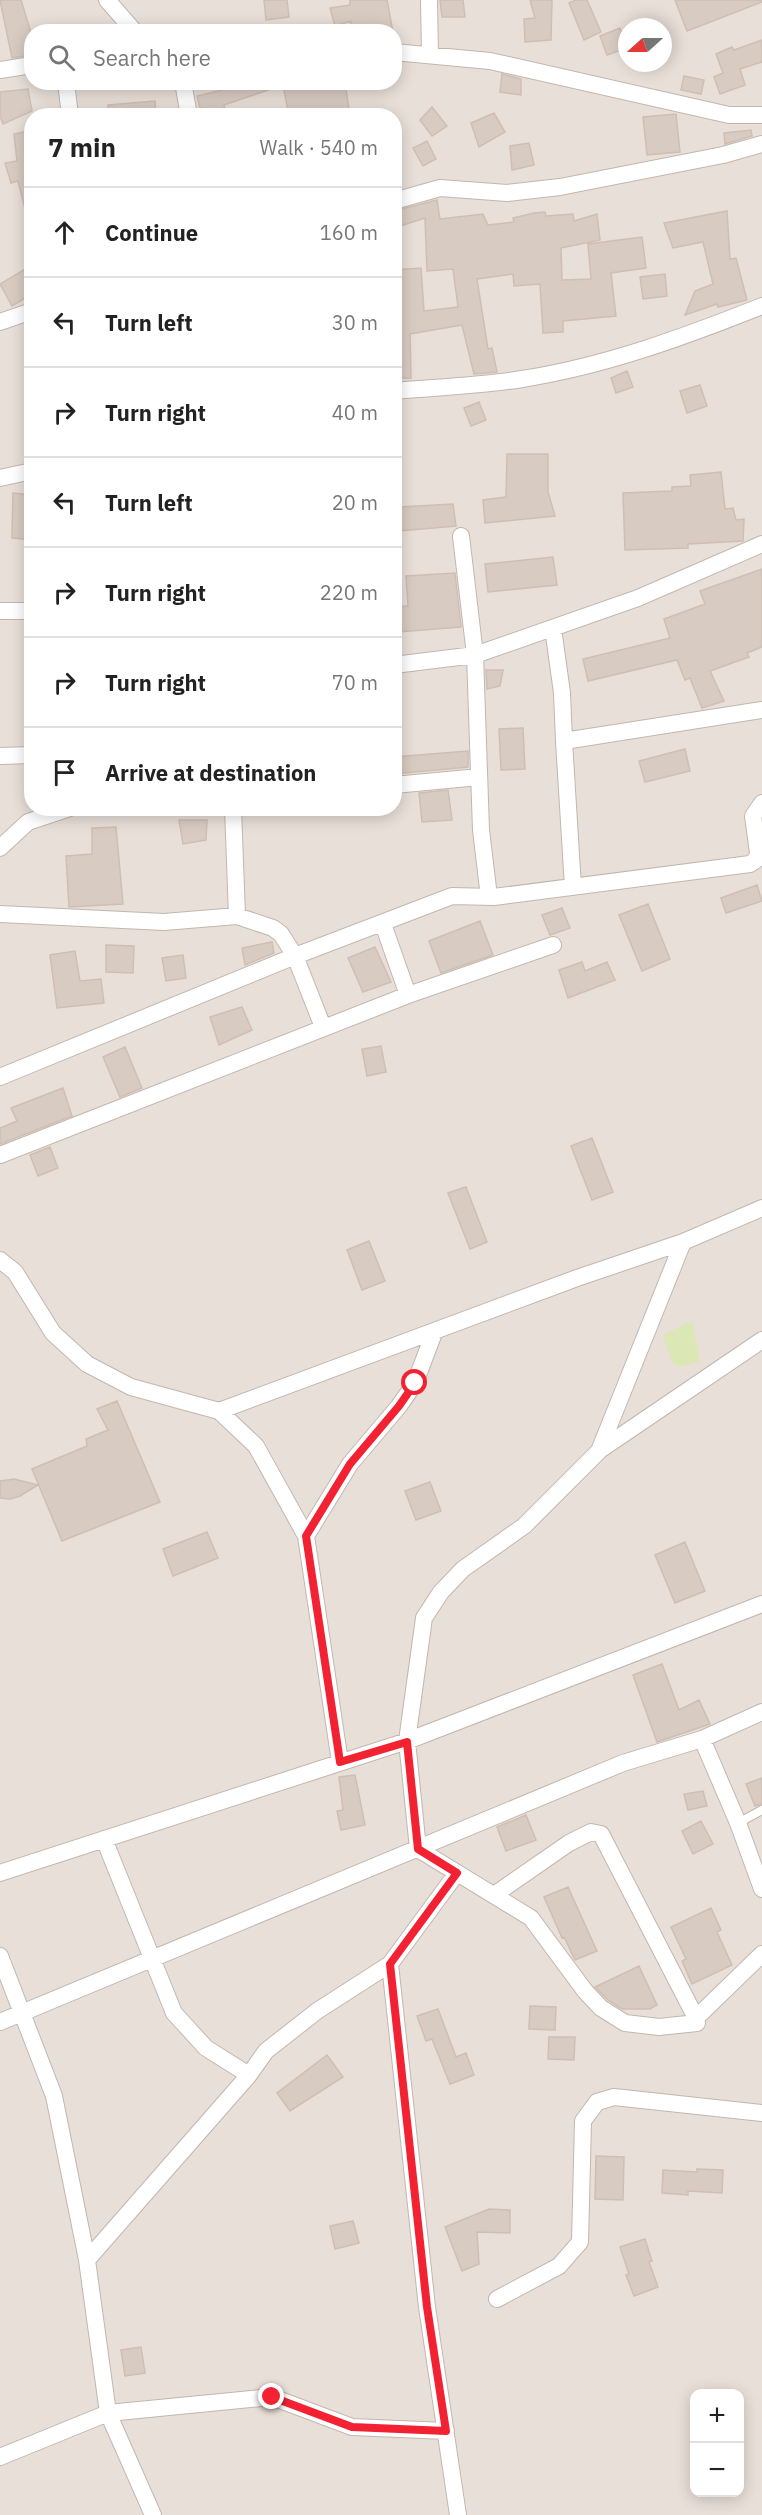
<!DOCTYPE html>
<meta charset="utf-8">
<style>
:root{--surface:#fff;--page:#f6f6f6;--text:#222;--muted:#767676;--line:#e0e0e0}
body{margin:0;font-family:"IBM Plex Sans",sans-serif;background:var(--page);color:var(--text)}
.controls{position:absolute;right:18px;bottom:18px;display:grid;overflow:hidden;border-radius:12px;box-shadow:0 3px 15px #0003}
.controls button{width:54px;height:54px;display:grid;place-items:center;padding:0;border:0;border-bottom:2px solid var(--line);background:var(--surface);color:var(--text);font:30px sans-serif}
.compass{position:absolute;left:618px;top:18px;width:54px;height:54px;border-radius:50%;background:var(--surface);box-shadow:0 3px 15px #0003;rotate:249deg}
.stop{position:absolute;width:18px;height:18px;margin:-14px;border:4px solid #f22233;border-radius:50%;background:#fff}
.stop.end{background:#f22233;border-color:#fff;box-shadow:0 2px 6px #0008}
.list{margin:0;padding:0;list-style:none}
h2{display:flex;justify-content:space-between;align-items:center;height:78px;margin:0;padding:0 24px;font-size:26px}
h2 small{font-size:20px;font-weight:400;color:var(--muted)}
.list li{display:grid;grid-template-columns:39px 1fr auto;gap:18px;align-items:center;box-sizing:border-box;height:90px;padding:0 24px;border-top:2px solid var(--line)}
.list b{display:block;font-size:22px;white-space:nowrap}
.list em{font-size:20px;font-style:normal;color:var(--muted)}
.icon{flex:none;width:33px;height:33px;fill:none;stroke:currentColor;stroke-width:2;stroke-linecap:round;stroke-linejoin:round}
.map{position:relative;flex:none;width:762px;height:2515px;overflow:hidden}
.search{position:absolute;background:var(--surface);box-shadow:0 3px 15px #0003;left:24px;top:24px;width:378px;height:66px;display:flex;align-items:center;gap:15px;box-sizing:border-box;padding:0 21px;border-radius:24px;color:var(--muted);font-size:22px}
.panel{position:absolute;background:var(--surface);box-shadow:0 3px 15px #0003;left:24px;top:108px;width:378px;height:708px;border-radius:24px}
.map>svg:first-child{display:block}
.residential{fill:#e8dfd8;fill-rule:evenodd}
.green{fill:#dbe7b4}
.building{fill:#d8cbc2;stroke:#d0beb3;stroke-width:1.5}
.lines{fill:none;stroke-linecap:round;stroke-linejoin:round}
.lane-casing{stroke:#c2b7af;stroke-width:10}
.street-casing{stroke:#c2b7af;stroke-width:18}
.lane{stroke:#fff;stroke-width:8}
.street{stroke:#fff;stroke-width:16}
.route{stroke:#f22233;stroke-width:8}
</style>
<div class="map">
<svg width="762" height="2515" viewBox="0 0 762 2515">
<rect width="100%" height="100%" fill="#f4efea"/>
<path class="residential" d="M0 0H762V2515H0ZM627 27H663V63H627ZM32 32H394V82H32ZM32 116H394V808H32ZM694 2394H740V2492H694Z"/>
<path class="green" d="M692 1321 700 1361 680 1367 672 1363 663 1335Z"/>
<path class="building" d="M0 0H21L32 36V55L12 58Z
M264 0H287L289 17 266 20Z
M350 0H387L393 32H352L351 21 335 26 330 8 350 5Z
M440 0H463L465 17H442Z
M530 0H552L551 40 525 42 524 19 535 18Z
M576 0H587L601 32 584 40 569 3Z
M675 0H762V2L687 31Z
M620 28 627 48 607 55 600 36Z
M762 40V62L740 69 745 85 720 94 714 77 723 73 716 54 732 47 734 50Z
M502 74 521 79V95L500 92Z
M684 76 704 80 701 94 681 90Z
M238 82H345L350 116H289L283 85 224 105 227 116H202L197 96 239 86Z
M28 89 32 111 3 124 0 116V92Z
M155 101 156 116H108V105Z
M432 107 447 126 432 136 420 120Z
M494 113 505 132 479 147 471 123Z
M676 114 680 152 647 155 643 117Z
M751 130 752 136 725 144 724 133Z
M24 132 32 167V213H26L18 181 11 183 5 163 17 161 14 134Z
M427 141 436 159 423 166 413 148Z
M529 143 534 165 512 170 510 146Z
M437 200 440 219 483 214 488 225 514 222 513 218 534 213 545 212 546 216 573 214 574 221 597 214 600 240 561 248 562 280 591 279 588 244 642 237 646 268 611 273 616 316 563 321V332L543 333 540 284 514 286 513 274 477 279 488 349 492 348 497 372 474 374 462 325 410 334 411 378H394V270L421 268 424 311 458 307 453 269 427 271 425 218 394 228V211Z
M727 211 730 259 736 258 747 300 718 307 717 304 685 315 695 291 713 284 703 242 673 248 664 223Z
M32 265V294L12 306 0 284Z
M665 274 667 296 643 299 640 277Z
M627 371 633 387 616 393 611 378Z
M700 385 707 406 687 413 680 391Z
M479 402 486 420 471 426 464 408Z
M507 454H548V492L555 516 485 523 483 500 506 497Z
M721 472 725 509 733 508 736 520 744 519 743 541 688 544V548L625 550 623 493 672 491V487L691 486 690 475Z
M13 493 32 495V540L12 538Z
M453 504 456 526 399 531 400 507Z
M553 557 557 585 488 592 485 564Z
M762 569V647L747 653 749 657 710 671 724 701 702 708 690 678 685 680 677 660 588 681 583 659 670 638 664 619 705 604 700 591Z
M455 573 461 627 398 632 395 607 408 606 406 576Z
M486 670H503L500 686 487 689Z
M523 728 525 769 501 770 499 729Z
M685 749 690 771 645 782 639 761Z
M468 751V767L394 774V757Z
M448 790 452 820 422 822 419 793Z
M179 820H207L206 840 183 844Z
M116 827 123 904 69 907 66 856 92 854V828Z
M757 885 762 901 726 913 721 898Z
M648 904 670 959 642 971 619 915Z
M562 908 570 928 550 935 542 915Z
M480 921 493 955 441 973 429 941Z
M272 942 274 953 245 965 242 948Z
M106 945 134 946 133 973 106 972Z
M375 947 391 982 363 992 348 958Z
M75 951 80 981 101 979 104 1003 57 1008 50 955Z
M183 955 186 978 166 981 162 958Z
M582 962 585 971 607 962 615 980 568 998 559 970Z
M242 1007 252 1030 219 1045 210 1017Z
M381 1046 386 1072 367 1076 362 1049Z
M125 1047 142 1088 120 1097 103 1057Z
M63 1088 72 1116 0 1144V1128L17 1121 11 1108Z
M592 1138 613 1192 592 1200 571 1146Z
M50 1147 58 1168 38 1176 30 1155Z
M466 1187 487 1242 470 1249 448 1193Z
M369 1241 385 1281 362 1290 347 1250Z
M117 1401 160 1502 62 1541 32 1469 87 1446 86 1439 108 1430 97 1409Z
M14 1479 38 1485 20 1496 10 1499 0 1498V1481Z
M430 1482 441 1511 416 1520 405 1491Z
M207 1532 218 1558 173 1576 163 1549Z
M685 1542 705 1591 675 1603 655 1555Z
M662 1664 679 1710 699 1700 710 1724 657 1742 633 1675Z
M355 1775 365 1825 341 1830 337 1811 343 1810 339 1777Z
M762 1778V1804L755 1806 746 1784Z
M703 1791 707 1806 688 1810 684 1794Z
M526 1815 536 1840 506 1851 497 1827Z
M701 1821 713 1844 693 1854 682 1831Z
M568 1887 597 1951 575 1960 564 1937 562 1938 544 1897Z
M711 1908 721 1930 717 1932 732 1965 692 1984 682 1961 686 1959 671 1927Z
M639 1966 657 2005 650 2009H622L608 2000 595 1987Z
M530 2006 556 2007 555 2030 529 2029Z
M438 2009 456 2057 466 2053 474 2075 450 2084 432 2039 426 2041 417 2016Z
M549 2037H575L574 2060 548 2059Z
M327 2055 343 2077 290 2111 277 2093Z
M596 2156 624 2157 623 2200 595 2199Z
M697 2169 723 2170 722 2193 688 2191V2195L662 2193 663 2170 697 2172Z
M489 2209 510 2210V2233L477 2232 479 2264 462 2271 445 2227Z
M353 2221 359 2243 335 2249 330 2226Z
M645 2239 652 2261 649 2262 658 2287 634 2296 626 2275 629 2274 620 2247Z
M141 2347 145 2373 125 2376 121 2350Z"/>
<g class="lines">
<g class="lane-casing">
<path id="lane" d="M738 1823 762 1810"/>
</g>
<g class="street-casing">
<path id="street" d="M107 0 135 32
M429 0 430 55
M394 52 490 61 729 115H762
M0 70 32 65
M66 82 70 116
M183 82 189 116
M394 201 440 188 507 193 560 187 723 155 762 144
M0 322 32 311
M394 391C437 387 480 386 522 379 605 366 684 337 762 306
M0 478 32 471
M461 536 475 655 481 830 489 897
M0 611H32
M553 628 562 693 564 741 762 710
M394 665 475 655 638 598 762 544
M564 741 573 887
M0 756 32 755
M394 785 479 777
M233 808 237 916
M0 848 28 822 70 808
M0 914 164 922 237 916 273 928 281 934 295 956 323 1027
M408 995 553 945
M0 1077 295 956 452 896 494 897 750 864 756 860 758 853 753 816 762 803
M0 1155 408 995 383 924
M0 1260 15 1272 53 1333 87 1364 131 1387 219 1411 256 1446 306 1536 340 1762
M219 1411 577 1278 683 1242 762 1208
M600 1450 762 1340
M306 1536 350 1464 399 1406 415 1383 434 1333
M702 1739 738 1823 762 1889
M104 1839 174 2013 206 2048 249 2075
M418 1849 407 1741 424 1618 441 1592 463 1569 524 1526 599 1451 683 1242
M418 1849 531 1918 585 1991 601 2008 625 2023 659 2027 697 2023 696 2018 601 1834 591 1832 569 1843 494 1895
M0 1873 407 1741 762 1604
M0 1956 54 2096 87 2260 108 2413 153 2515
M390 1964 427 2307 458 2515
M696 2018 762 1954
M0 2022 623 1763 702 1739 762 1712
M87 2260 249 2075 266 2051 317 2011 390 1964 457 1873
M497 2299 559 2266 580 2242 583 2121 597 2102 614 2097 762 2113
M0 2457 108 2413 272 2397 352 2427 446 2431"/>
</g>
<use href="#lane" class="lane"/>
<use href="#street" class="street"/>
</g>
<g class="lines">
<path class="route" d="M272 2397 352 2427 446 2431 427 2307 390 1964 457 1873 418 1849 407 1742 340 1762 306 1536 350 1464 399 1406 415 1383"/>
</g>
</svg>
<div class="controls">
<button>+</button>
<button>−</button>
</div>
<svg class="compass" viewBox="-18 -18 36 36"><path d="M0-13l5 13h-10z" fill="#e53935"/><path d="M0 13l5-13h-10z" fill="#767676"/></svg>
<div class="stop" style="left:415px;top:1383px"></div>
<div class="stop end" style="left:272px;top:2397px"></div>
<div class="search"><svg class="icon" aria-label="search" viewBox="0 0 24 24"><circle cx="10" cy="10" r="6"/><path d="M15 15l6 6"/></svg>Search here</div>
<section class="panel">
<h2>7 min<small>Walk · 540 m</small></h2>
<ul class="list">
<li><svg class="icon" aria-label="ahead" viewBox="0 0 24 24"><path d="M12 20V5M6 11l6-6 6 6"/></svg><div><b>Continue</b></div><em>160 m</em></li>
<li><svg class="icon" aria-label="left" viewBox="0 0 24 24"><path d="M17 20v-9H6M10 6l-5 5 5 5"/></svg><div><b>Turn left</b></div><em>30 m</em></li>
<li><svg class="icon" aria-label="right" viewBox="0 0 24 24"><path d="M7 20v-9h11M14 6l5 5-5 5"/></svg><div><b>Turn right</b></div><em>40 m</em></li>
<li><svg class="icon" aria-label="left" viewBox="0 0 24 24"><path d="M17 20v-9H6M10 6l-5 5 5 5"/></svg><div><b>Turn left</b></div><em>20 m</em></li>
<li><svg class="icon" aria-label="right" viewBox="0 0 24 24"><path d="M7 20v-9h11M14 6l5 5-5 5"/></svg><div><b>Turn right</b></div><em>220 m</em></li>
<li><svg class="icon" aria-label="right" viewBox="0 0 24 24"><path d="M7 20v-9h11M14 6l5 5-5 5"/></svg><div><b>Turn right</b></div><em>70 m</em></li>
<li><svg class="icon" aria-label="arrive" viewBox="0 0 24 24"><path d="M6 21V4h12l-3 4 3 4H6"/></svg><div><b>Arrive at destination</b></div></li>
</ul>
</section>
</div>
